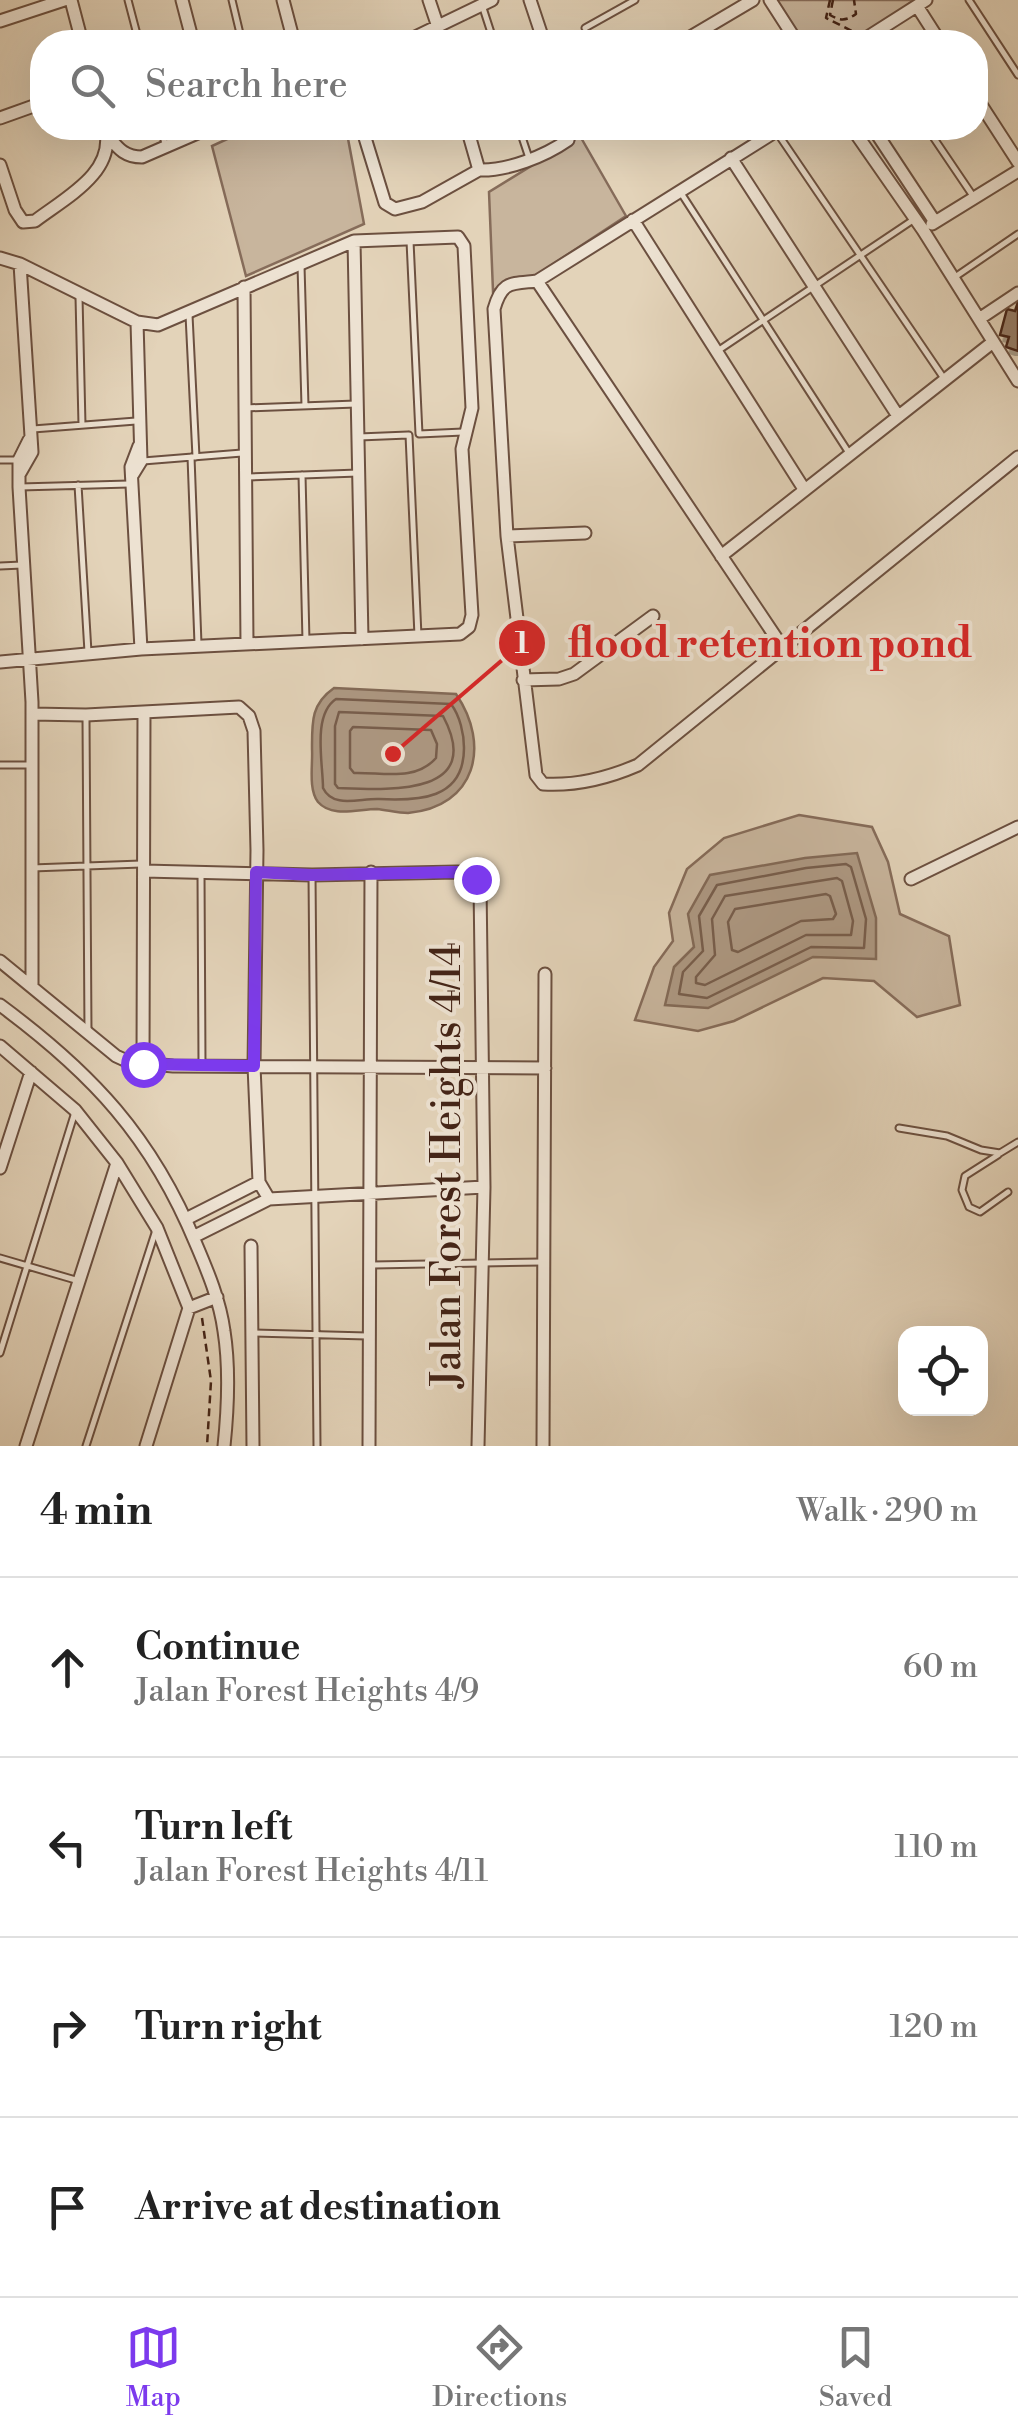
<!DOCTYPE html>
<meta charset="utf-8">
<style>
:root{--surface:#fff;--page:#f6f6f6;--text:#222;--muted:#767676;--line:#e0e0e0;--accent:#7c3aed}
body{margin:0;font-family:"Libre Bodoni",serif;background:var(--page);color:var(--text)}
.controls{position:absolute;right:30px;bottom:30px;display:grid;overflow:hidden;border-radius:20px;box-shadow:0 10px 40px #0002}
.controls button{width:90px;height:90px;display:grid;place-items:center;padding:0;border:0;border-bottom:2px solid var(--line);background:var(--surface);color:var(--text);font:50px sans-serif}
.stop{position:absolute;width:30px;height:30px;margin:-22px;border:8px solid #7c3aed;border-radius:50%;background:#fff}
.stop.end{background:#7c3aed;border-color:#fff;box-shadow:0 2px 10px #0008}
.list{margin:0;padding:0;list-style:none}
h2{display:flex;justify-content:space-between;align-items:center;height:130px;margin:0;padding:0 40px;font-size:42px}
h2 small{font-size:32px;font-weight:400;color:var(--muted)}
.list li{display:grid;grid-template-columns:65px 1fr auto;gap:30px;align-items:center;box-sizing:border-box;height:180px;padding:0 40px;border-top:2px solid var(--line)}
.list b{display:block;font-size:38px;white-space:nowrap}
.list p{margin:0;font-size:32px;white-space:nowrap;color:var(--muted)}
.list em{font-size:32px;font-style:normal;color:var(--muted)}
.icon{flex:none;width:55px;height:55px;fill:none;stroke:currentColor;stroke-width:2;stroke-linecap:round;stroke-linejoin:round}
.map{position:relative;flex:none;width:1018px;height:1446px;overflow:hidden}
.search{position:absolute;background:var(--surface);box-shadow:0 10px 40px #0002;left:30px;right:30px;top:30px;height:110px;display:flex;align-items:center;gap:25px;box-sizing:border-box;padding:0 35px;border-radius:40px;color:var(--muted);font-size:38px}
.sheet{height:850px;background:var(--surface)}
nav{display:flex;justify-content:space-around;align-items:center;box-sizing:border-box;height:140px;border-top:2px solid var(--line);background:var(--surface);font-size:28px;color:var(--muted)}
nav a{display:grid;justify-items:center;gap:5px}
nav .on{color:var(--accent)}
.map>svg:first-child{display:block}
.green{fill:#c8b59d;stroke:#866c5a;stroke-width:2.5}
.water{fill:#ad9882;stroke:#836a57;stroke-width:2.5}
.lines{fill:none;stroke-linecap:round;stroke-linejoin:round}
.shore{stroke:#785e4c;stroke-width:2.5}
.building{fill:#977f6b;stroke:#442417;stroke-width:2.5;filter:url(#shadow)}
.lane-casing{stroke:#6c5040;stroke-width:9}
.street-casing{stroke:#6c5040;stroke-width:15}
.path{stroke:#442417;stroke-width:2.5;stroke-dasharray:8 5;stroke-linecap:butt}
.lane{stroke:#ede2d2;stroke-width:5}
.street{stroke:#ede2d2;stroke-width:11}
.route{stroke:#7c3aed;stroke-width:12}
.labels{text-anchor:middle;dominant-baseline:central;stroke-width:8;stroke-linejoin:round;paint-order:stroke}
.street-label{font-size:40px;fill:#442417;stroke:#ede2d2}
.leader{fill:none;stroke:#d62828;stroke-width:4}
.callout-dot{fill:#d62828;stroke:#ede2d2;stroke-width:4}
.mark-label{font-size:30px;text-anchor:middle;font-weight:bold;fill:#fff}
.callout-label{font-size:42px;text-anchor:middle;font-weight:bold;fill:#d62828;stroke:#ede2d2;stroke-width:8;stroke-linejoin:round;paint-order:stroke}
</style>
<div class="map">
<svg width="1018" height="1446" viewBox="0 0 1018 1446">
<defs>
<filter id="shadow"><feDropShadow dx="3.5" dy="6" stdDeviation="0" flood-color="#0004"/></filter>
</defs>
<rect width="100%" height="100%" fill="#e3d3b9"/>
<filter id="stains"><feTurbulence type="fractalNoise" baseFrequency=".002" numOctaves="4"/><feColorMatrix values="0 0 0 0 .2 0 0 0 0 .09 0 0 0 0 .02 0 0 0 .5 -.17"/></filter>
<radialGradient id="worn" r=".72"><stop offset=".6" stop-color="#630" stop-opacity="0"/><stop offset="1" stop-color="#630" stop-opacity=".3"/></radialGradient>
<path class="green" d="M776 0H914L859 42H801Z
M251 128H346L364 224 246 276 212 146Z
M580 136 626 216 535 276 509 279 493 291 489 192Z
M799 815 872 827 888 862 900 914 949 936 960 1005 917 1017 874 981 823 978 734 1021 698 1031 635 1020 654 967 673 941 669 913 687 869 724 838Z"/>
<path class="water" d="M334 688 456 694C491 745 476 807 408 813 398 813 387 810 377 809 358 809 332 818 318 802 308 789 313 764 312 749 312 722 311 704 334 688Z
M857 853 876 918V959L813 957 708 1008 665 1005 674 967 694 947 688 914 710 875 805 858Z"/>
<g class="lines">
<path class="shore" d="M336 699 451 704C460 716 464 734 464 748 464 800 418 801 379 799 360 798 333 809 323 788 323 763 312 715 336 699Z
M339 712 443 716C486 797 387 790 338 788L335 784V726Z
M353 727 431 730 437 744 436 758C415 782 382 772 354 773L350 768V731Z
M846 864 851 867 866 919 864 948 811 947 707 998 679 994 683 972 703 951 699 916 717 885 806 868Z
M837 878 842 881 853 921 851 935H806L705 985 696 983V977L715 955 712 919 725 896Z
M826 894 830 896 836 914 833 919 801 921 738 952 732 950 728 922 735 909Z"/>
</g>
<path class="building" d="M1018 302V351L1006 347 1009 337 1000 335 1007 309 1015 311Z"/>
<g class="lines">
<g class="lane-casing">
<path id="lane" d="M128 0 139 42
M232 0 242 42
M969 0 1018 75
M483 8 494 42
M585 28 635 0
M709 30 718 42
M161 128 165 144
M519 128 529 158
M927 128 973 196
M778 134 943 377
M681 193 849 453
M410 241 419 434
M301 266 305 406
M955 277 1018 234
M79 297 82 425
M189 315 196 457
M719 350 913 220
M245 408 356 404
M33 429 136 421
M419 434 463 432
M409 435 418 636
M359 437 408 435
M191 457 198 644
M0 460H16
M143 461 242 453
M302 475 306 641
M246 477 358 473
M78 485 88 652
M20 487 129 484
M0 566 22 565
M86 718 88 1032
M0 765H30
M32 868 141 864
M201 874 202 1063
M312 875 317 1446
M899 1128 947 1136 981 1150 1000 1153 1018 1142
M998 1155 965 1176 962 1190 969 1207 980 1212 1008 1192
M0 1258 79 1281
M373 1265 542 1262
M254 1333 367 1336
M0 1353 75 1112
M86 1446 156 1230"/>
</g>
<g class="street-casing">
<path id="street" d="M71 0 82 42
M182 0 193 42
M283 0 294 42
M429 0 443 42
M530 0 544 42
M770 0 797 42
M917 6 940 42
M0 21 64 0
M405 42 492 0
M682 42 753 0
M860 42 926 0
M976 97 1018 162
M0 118 42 103
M362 128 385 203 395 209 422 202 479 170
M467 128 479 170
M781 128 537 281C510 284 502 281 494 309L507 536 536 775 543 784C576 786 608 778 638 765L1018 457
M852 128 923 230 1018 381
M873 128 935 222
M107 135C118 148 124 157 142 157L209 128
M731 158 898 416
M0 165 15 210 23 222 35 221C65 198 117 172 105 128
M479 170C508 171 545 156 568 140L570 128
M633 220 804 489
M932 224 1018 171
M354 241 362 639
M0 258 20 264 137 322 158 325 354 241 458 237 464 246 472 408 462 449 472 615 469 627 460 634 141 649 0 662
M537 281 783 648
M244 287 247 644
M979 319 1018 293
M29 440 19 460V487L32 702V985
M139 446 131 467 141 649
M20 473 32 452 20 264
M133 474 141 461 137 322
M507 536 585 533
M721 556 993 342
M523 680 559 679 574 674 653 616
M32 714 86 715 239 707 249 716 254 731 257 850 254 1066 259 1182 269 1199
M144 871 312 875 457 872 469 874 480 885 484 1187 478 1446
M911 879 1018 827
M0 961 116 1056 129 1062 173 1066 545 1068
M0 1005C92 1073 152 1137 196 1244 208 1272 220 1301 224 1331 230 1369 228 1408 224 1446
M0 1046 75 1110 117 1163 157 1228 189 1308
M143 1064 144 712
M0 1168 31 1072
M186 1219 259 1182
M193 1237 269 1199 484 1187
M251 1246 253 1446
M189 1308 217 1297
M26 1446 117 1163
M146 1446 189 1308
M369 1446 371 872
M543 1446 545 974"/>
</g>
<path class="path" d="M830 0 826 18 852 31
M833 0 830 15C840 21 846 21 856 14L854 0
M202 1318 211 1381 207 1446"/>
<use href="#lane" class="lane"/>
<use href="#street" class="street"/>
</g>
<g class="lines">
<path class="route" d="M143 1064 254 1066 256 872 312 875 456 872 476 879"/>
</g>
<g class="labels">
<g class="street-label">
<text transform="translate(448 1165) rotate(-90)">Jalan Forest Heights 4/14</text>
</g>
</g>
<path class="leader" d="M393 754L522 643"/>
<g class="callout-dot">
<circle cx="393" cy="754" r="10"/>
<circle cx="522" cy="643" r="25"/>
</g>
<g class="mark-label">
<text x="522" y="653">1</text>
</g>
<g class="callout-label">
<text x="770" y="657">flood retention pond</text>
</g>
<rect width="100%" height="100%" filter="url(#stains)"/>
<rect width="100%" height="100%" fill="url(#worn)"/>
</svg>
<div class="controls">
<button><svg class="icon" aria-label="locate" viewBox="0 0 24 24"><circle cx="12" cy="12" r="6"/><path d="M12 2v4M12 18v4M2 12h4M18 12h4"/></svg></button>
</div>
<div class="stop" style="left:143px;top:1064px"></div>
<div class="stop end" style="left:476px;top:879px"></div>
<div class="search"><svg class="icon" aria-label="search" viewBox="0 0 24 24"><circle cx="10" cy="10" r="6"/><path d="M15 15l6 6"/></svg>Search here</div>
</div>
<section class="sheet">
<h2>4 min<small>Walk · 290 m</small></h2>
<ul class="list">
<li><svg class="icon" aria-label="ahead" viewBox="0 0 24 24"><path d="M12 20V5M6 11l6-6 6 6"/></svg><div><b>Continue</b><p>Jalan Forest Heights 4/9</p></div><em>60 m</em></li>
<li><svg class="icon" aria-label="left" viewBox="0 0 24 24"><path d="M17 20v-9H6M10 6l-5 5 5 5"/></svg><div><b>Turn left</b><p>Jalan Forest Heights 4/11</p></div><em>110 m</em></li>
<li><svg class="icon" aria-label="right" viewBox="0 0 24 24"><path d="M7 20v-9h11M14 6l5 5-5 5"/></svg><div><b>Turn right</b></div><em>120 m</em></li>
<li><svg class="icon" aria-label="arrive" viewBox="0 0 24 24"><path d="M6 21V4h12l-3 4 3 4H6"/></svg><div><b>Arrive at destination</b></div></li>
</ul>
</section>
<nav>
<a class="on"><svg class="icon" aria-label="map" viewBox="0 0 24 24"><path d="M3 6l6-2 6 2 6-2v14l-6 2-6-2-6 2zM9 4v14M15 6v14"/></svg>Map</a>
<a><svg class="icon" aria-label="directions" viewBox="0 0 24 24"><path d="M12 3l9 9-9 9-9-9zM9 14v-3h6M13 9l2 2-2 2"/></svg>Directions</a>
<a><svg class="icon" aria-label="saved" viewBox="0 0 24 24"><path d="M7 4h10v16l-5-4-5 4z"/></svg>Saved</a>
</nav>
